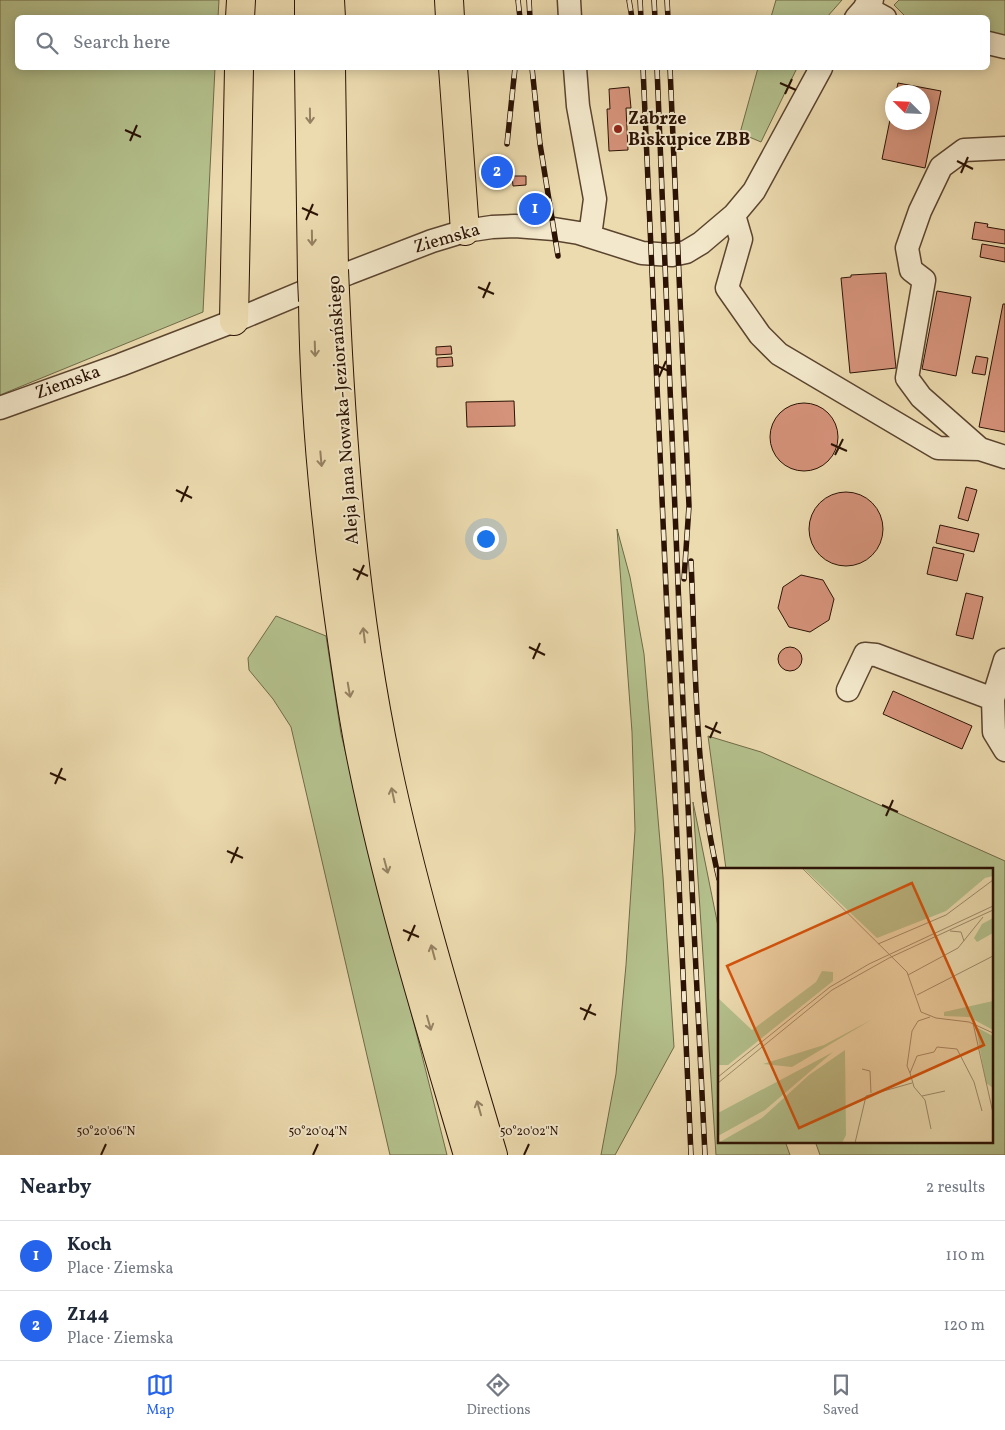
<!DOCTYPE html>
<meta charset="utf-8">
<style>
:root{--surface:#fff;--page:#f6f6f7;--text:#1f2937;--muted:#747a83;--line:#e0e1e3;--accent:#2563eb}
body{margin:0;font-family:Vollkorn,serif;background:var(--page);color:var(--text)}
.compass{position:absolute;left:885px;top:85px;width:45px;height:45px;border-radius:50%;background:var(--surface);box-shadow:0 2px 12px #0003;rotate:294deg}
.you{position:absolute;left:485px;top:538px;width:18px;height:18px;margin:-12px;border:4px solid #fff;border-radius:50%;background:#1a73e8;box-shadow:0 0 0 8px #1a73e833}
.badge{display:grid;place-items:center;width:32px;height:32px;border-radius:50%;background:var(--accent);color:#fff;font-size:16px;font-weight:700}
.pin{position:absolute;translate:-50% -50%;border:2px solid #fff;box-shadow:0 1px 5px #0006}
.list{margin:0;padding:0;list-style:none}
h2{display:flex;justify-content:space-between;align-items:center;height:65px;margin:0;padding:0 20px;font-size:21px}
h2 small{font-size:16px;font-weight:400;color:var(--muted)}
.list li{display:grid;grid-template-columns:32px 1fr auto;gap:15px;align-items:center;box-sizing:border-box;height:70px;padding:0 20px;border-top:1px solid var(--line)}
.list b{display:block;font-size:19px;white-space:nowrap}
.list p{margin:0;font-size:16px;white-space:nowrap;color:var(--muted)}
.list em{font-size:16px;font-style:normal;color:var(--muted)}
.icon{flex:none;width:28px;height:28px;fill:none;stroke:currentColor;stroke-width:2;stroke-linecap:round;stroke-linejoin:round}
.map{position:relative;flex:none;width:1005px;height:1155px;overflow:hidden}
.search{position:absolute;background:var(--surface);box-shadow:0 2px 12px #0003;left:15px;right:15px;top:15px;height:55px;display:flex;align-items:center;gap:12px;box-sizing:border-box;padding:0 18px;border-radius:8px;color:var(--muted);font-size:19px}
.sheet{height:205px;background:var(--surface)}
nav{display:flex;justify-content:space-around;align-items:center;box-sizing:border-box;height:70px;border-top:1px solid var(--line);background:var(--surface);font-size:14px;color:var(--muted)}
nav a{display:grid;justify-items:center;gap:2px}
nav .on{color:var(--accent)}
.map>svg:first-child{display:block}
.green{fill:#b4c18d;stroke:#706a48}
.building{fill:#d6937b;stroke:#2b1204}
.lines{fill:none;stroke-linecap:round;stroke-linejoin:round}
.minor-casing{stroke:#5b442f;stroke-width:25}
.major-casing{stroke:#2b1204;stroke-width:30}
.minor{stroke:#f3e8cb;stroke-width:22}
.major{stroke:#ecdbaf;stroke-width:28}
.rail-casing{stroke:#2b1204;stroke-width:5.5}
.rail{stroke:#f3e8cb;stroke-width:4;stroke-dasharray:11;stroke-linecap:butt}
.major-bridge-casing{stroke:#2b1204;stroke-width:30;stroke-linecap:butt}
.major-bridge{stroke:#ecdbaf;stroke-width:28}
.oneway{stroke:#958162}
.ticks{fill:none;stroke:#2b1204;stroke-width:2}
.poi-dot{fill:#8f2418;stroke:#f3e8cb;stroke-width:2}
.labels{text-anchor:middle;dominant-baseline:central;stroke-width:4;stroke-linejoin:round;paint-order:stroke}
.poi-label{font-size:18px;font-weight:bold;fill:#2b1204;stroke:#f3e8cb;text-anchor:start}
.street-label{font-size:18px;fill:#2b1204;stroke:#f3e8cb}
.inset-road{fill:none;stroke:#9f8b6b;stroke-width:1}
.view{fill:#d5520b;fill-opacity:0.15;stroke:#d5520b;stroke-width:2.5}
.inset-edge{fill:none;stroke:#2b1204;stroke-width:2.5}
.ticks-label{font-size:12px;text-anchor:middle;fill:#2b1204;stroke:#f3e8cb;stroke-width:4;stroke-linejoin:round;paint-order:stroke}
</style>
<div class="map">
<svg width="1005" height="1155" viewBox="0 0 1005 1155">
<rect width="100%" height="100%" fill="#ecdbaf"/>
<filter id="stains"><feTurbulence type="fractalNoise" baseFrequency=".004" numOctaves="4"/><feColorMatrix values="0 0 0 0 .2 0 0 0 0 .09 0 0 0 0 .02 0 0 0 .5 -.17"/></filter>
<radialGradient id="worn" r=".72"><stop offset=".6" stop-color="#630" stop-opacity="0"/><stop offset="1" stop-color="#630" stop-opacity=".3"/></radialGradient>
<path class="green" d="M0 0H219L218 17 18 18V68H215L203 312 0 395Z
M776 0H842L827 17H771Z
M899 0H1005V37L988 33V18L912 17 905 16 894 5Z
M758 68H797L761 142 740 133Z
M617 529 630 577 644 654 663 877 674 1047 615 1155H601L616 1074 626 965 635 830 632 732Z
M276 616 326 636 341 734 447 1155H390L291 727 273 699 249 670 248 658Z
M708 736 761 752 1005 861V1155H820L815 1141H991V869H726Z
M693 802 719 931V1141H785L790 1155H716Z"/>
<path class="building" d="M898 83 941 91 925 168 882 159 892 110V122H922V92H896Z
M629 87 631 108H626L628 150 609 151 607 109H610L609 89Z
M502 158 503 185 491 186 490 159Z
M512 176H526V185L513 186Z
M975 222 988 224 987 227 1005 230V244L972 239Z
M982 244 1005 248V262L980 257Z
M886 273 896 368 850 373 841 278 851 277V275Z
M937 291 971 297 956 376 922 369Z
M1003 304H1005V432L979 427Z
M451 346 452 354 436 355V347Z
M976 356 988 358 985 375 972 373Z
M452 357 453 366 437 367V358Z
M514 401 515 426 467 427 466 402Z
M770 437a34 34 0 1 1 68 0a34 34 0 1 1-68 0Z
M966 487 977 490 968 521 958 518Z
M809 529a37 37 0 1 1 74 0a37 37 0 1 1-74 0Z
M940 525 979 534 974 552 936 543Z
M933 547 964 554 957 581 927 574Z
M801 575 823 580 834 599 829 620 810 632 789 627 778 608 783 587Z
M966 593 983 597 973 639 956 635Z
M778 659a12 12 0 1 1 24 0a12 12 0 1 1-24 0Z
M893 691 972 726 962 749 883 714Z"/>
<g class="lines">
<g class="minor-casing">
<path id="minor" d="M569 0 570 18
M865 7 885 18
M856 18 872 0
M988 43 1005 47
M575 68 578 106 595 199 590 236
M1005 148 964 150 941 167 920 211 907 248 911 270 924 280 907 378 921 397 980 449 1005 457
M734 215 741 239 727 288 760 335 779 354 938 448 980 449
M0 408 120 365 234 321 349 273 432 241 465 231 492 227 515 226 554 229 579 233 642 253 672 255 686 252 701 243 734 215 754 191 821 68
M1005 660 993 699 994 732 1005 750
M848 690 865 654 876 655 993 699"/>
</g>
<g class="major-casing">
<path id="major" d="M309 0V18
M330 0 331 18
M449 0 450 18
M240 18 241 0
M309 68 312 279
M331 68 334 270
M453 68 465 231
M335 292C342 451 354 610 387 766 415 898 455 1026 493 1155
M313 301C314 400 323 499 336 597 344 654 351 710 363 766 390 898 430 1026 468 1155
M234 321 239 68"/>
</g>
<use href="#minor" class="minor"/>
<use href="#major" class="major"/>
<g class="rail-casing">
<path id="rail" d="M518 0 520 18
M529 0 530 18
M629 0 632 18
M640 0 641 18
M654 0 655 18
M667 0 668 18
M532 68 540 144 558 256
M643 68 691 1155
M657 68 682 682 705 1155
M670 68 689 506 684 579
M507 144 515 68
M691 561C696 667 694 776 719 879"/>
</g>
<use href="#rail" class="rail"/>
<g class="major-bridge-casing">
<path id="major-bridge" d="M334 270 335 292
M312 279 313 301"/>
</g>
<use href="#major-bridge" class="major-bridge"/>
</g>
<defs><path id="oneway-shaft" d="M-6 0H5M1.5-3L5.5 0L1.5 3" fill="none" stroke-width="1.6" stroke-linecap="round" stroke-linejoin="round" transform="scale(1.25)"/></defs>
<g class="oneway">
<use href="#oneway-shaft" transform="translate(310 116) rotate(89)"/>
<use href="#oneway-shaft" transform="translate(312 238) rotate(89)"/>
<use href="#oneway-shaft" transform="translate(315 349) rotate(88)"/>
<use href="#oneway-shaft" transform="translate(321 459) rotate(85)"/>
<use href="#oneway-shaft" transform="translate(364 635) rotate(-97)"/>
<use href="#oneway-shaft" transform="translate(349 690) rotate(80)"/>
<use href="#oneway-shaft" transform="translate(393 795) rotate(-102)"/>
<use href="#oneway-shaft" transform="translate(386 866) rotate(75)"/>
<use href="#oneway-shaft" transform="translate(433 952) rotate(-105)"/>
<use href="#oneway-shaft" transform="translate(429 1023) rotate(74)"/>
<use href="#oneway-shaft" transform="translate(479 1108) rotate(-106)"/>
</g>
<path class="ticks" d="M780 83 796 90M785 94 792 79M125 130 141 137M130 141 137 125M957 161 973 169M961 173 968 157M302 208 318 215M306 220 313 204M478 287 494 294M483 298 490 282M655 365 671 372M659 377 666 361M831 444 847 451M835 455 843 439M176 490 192 498M181 502 188 486M353 569 368 576M357 580 364 565M529 647 545 655M533 659 540 643M705 726 721 733M710 738 717 722M50 773 66 780M55 784 62 768M882 805 898 812M886 816 893 800M227 851 243 858M231 863 238 847M403 930 419 937M408 941 415 925M580 1008 596 1015M584 1020 591 1004M101 1155 106 1144M313 1155 318 1144M524 1155 529 1144"/>
<circle class="poi-dot" cx="618" cy="129" r="5"/>
<g class="labels">
<g class="poi-label">
<text x="628" y="119">Zabrze<tspan x="628" dy="21">Biskupice ZBB</tspan></text>
</g>
<g class="street-label">
<text transform="translate(447 239) rotate(-16)">Ziemska</text>
<text transform="translate(68 383) rotate(-20)">Ziemska</text>
<text transform="translate(344 410) rotate(-94)">Aleja Jana Nowaka-Jeziorańskiego</text>
</g>
</g>
<g transform="translate(718 868)">
<rect width="275" height="275" fill="#ecdbaf"/>
<path d="M85 0H275V8L267 10 228 43 159 70ZM275 50V65L259 74 256 70 264 56ZM104 103 115 104V113L10 197H0V130L34 162 98 114ZM275 133V162L251 149 226 148V144ZM153 152 74 199 45 196 106 177ZM258 159 275 168V220L268 215ZM127 182 128 267 124 275H0L44 250 91 207ZM115 184 47 242 0 268V245Z" fill="#b4c18d"/>
<path class="inset-road" d="M84 0 189 104 203 144 218 150 251 154 275 165M232 63 243 64 246 73M160 76 228 47 275 12M190 107 240 80 265 49M199 127 275 88M255 155 275 245M144 201 152 203 153 225M192 205 189 198 194 163 200 153 212 149M0 209 112 119 151 96 275 38M0 215 114 122 171 90 275 42M204 228 227 223M213 261 207 232 196 219 192 205 199 188 216 184 219 179 239 181 256 214 264 243M137 275 148 228 194 215"/>
<path class="view" d="M194 15 266 177 81 260 9 98Z"/>
<rect width="275" height="275" class="inset-edge"/>
</g>
<g class="ticks-label">
<text x="106" y="1135">50°20'06"N</text>
<text x="318" y="1135">50°20'04"N</text>
<text x="529" y="1135">50°20'02"N</text>
</g>
<rect width="100%" height="100%" filter="url(#stains)"/>
<rect width="100%" height="100%" fill="url(#worn)"/>
</svg>
<svg class="compass" viewBox="-18 -18 36 36"><path d="M0-13l5 13h-10z" fill="#e53935"/><path d="M0 13l5-13h-10z" fill="#747a83"/></svg>
<div class="you"></div>
<div class="pin badge" style="left:535px;top:209px">1</div>
<div class="pin badge" style="left:497px;top:172px">2</div>
<div class="search"><svg class="icon" aria-label="search" viewBox="0 0 24 24"><circle cx="10" cy="10" r="6"/><path d="M15 15l6 6"/></svg>Search here</div>
</div>
<section class="sheet">
<h2>Nearby<small>2 results</small></h2>
<ul class="list">
<li><span class="badge">1</span><div><b>Koch</b><p>Place · Ziemska</p></div><em>110 m</em></li>
<li><span class="badge">2</span><div><b>Z144</b><p>Place · Ziemska</p></div><em>120 m</em></li>
</ul>
</section>
<nav>
<a class="on"><svg class="icon" aria-label="map" viewBox="0 0 24 24"><path d="M3 6l6-2 6 2 6-2v14l-6 2-6-2-6 2zM9 4v14M15 6v14"/></svg>Map</a>
<a><svg class="icon" aria-label="directions" viewBox="0 0 24 24"><path d="M12 3l9 9-9 9-9-9zM9 14v-3h6M13 9l2 2-2 2"/></svg>Directions</a>
<a><svg class="icon" aria-label="saved" viewBox="0 0 24 24"><path d="M7 4h10v16l-5-4-5 4z"/></svg>Saved</a>
</nav>
